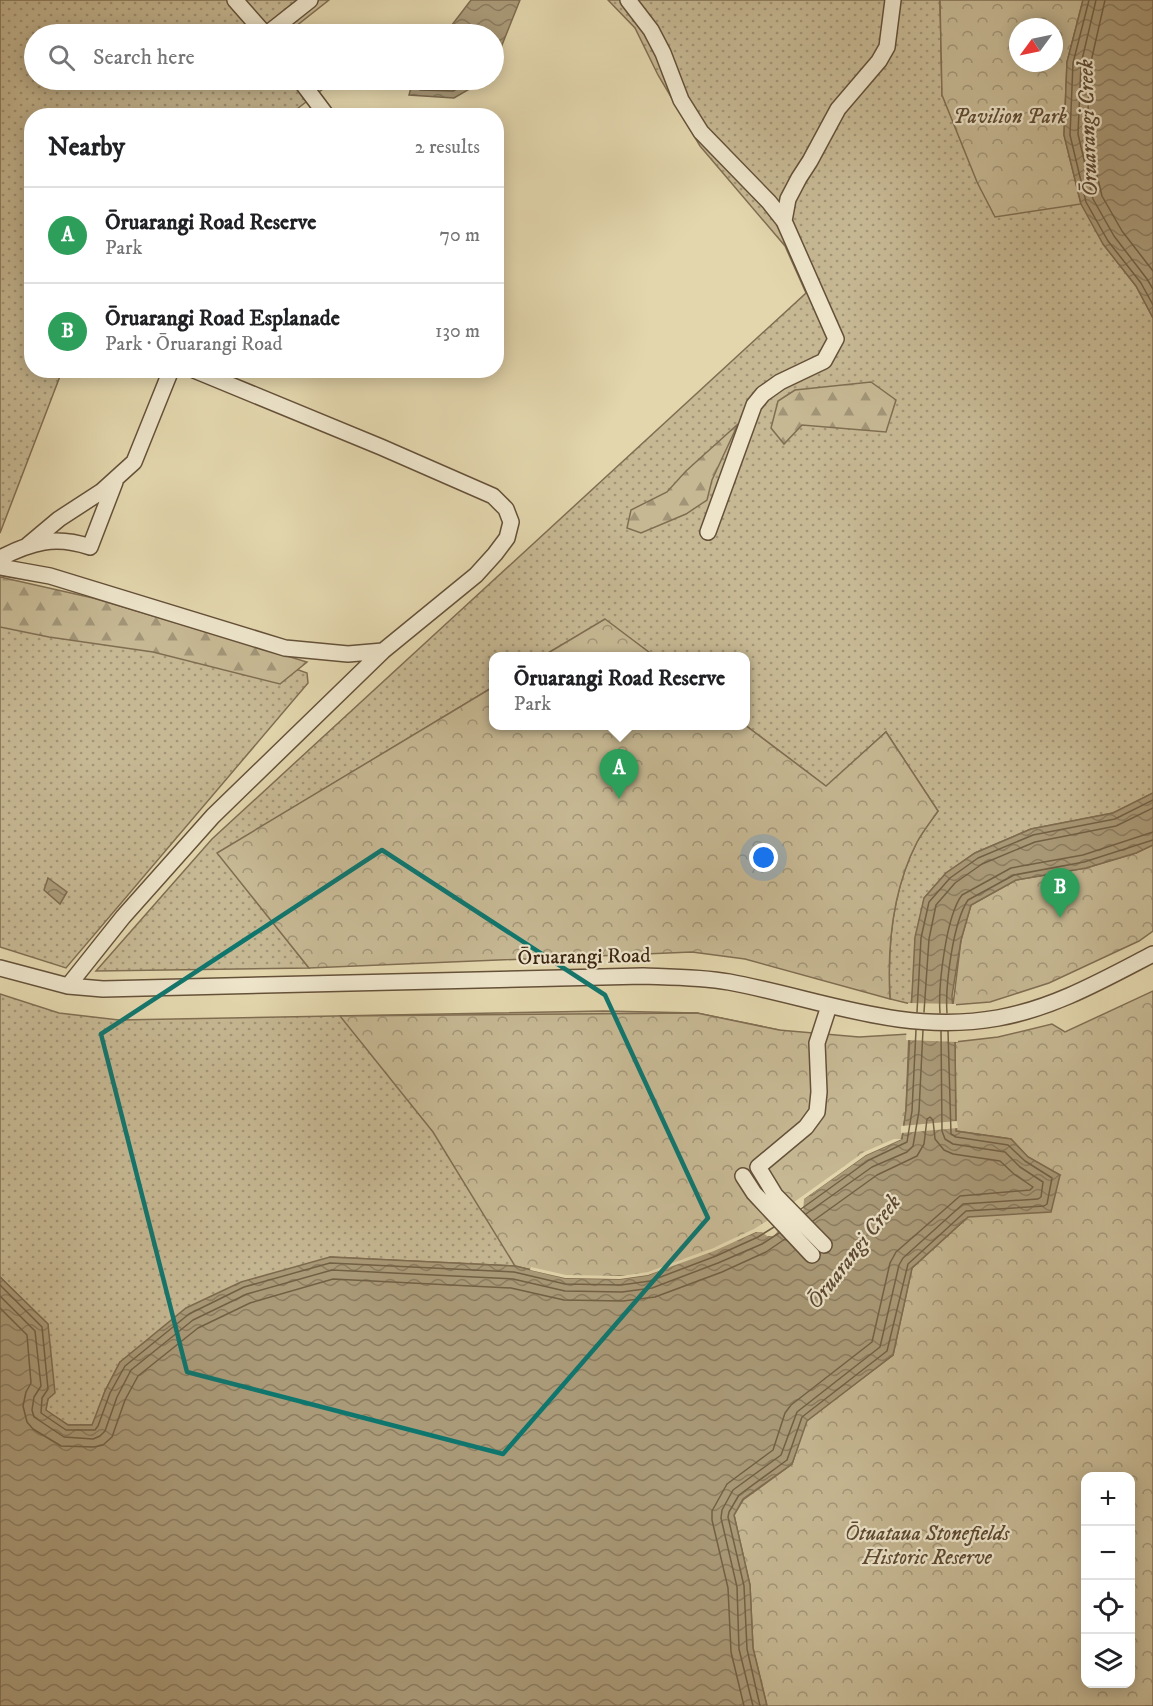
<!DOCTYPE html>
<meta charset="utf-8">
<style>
:root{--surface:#fff;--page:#f6f6f6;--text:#202124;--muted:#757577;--line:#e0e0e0;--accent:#8f2418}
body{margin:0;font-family:"IM FELL DW Pica",serif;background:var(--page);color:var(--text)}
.controls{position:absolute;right:18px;bottom:18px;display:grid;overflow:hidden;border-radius:12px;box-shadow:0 3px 15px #0003}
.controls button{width:54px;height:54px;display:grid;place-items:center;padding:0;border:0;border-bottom:2px solid var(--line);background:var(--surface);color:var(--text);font:30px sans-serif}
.compass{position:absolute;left:1009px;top:18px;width:54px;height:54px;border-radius:50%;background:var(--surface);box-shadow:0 3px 15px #0003;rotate:237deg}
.you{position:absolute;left:764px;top:858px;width:21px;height:21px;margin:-15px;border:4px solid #fff;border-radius:50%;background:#1a73e8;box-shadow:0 0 0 9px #1a73e833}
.badge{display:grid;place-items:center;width:39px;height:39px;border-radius:50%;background:var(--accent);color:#fff;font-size:20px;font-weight:700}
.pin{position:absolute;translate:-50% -50px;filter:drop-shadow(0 2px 3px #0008)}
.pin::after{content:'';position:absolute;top:32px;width:21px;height:18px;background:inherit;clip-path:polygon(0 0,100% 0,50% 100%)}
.popup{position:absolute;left:489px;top:652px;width:261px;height:78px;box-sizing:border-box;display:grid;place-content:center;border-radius:12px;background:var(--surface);filter:drop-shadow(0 2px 4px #0005);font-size:20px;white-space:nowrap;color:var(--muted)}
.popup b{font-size:22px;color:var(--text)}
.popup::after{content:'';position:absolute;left:50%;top:100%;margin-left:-12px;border:12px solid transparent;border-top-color:var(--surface)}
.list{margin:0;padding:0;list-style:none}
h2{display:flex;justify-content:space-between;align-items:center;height:78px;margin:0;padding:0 24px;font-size:26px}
h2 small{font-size:20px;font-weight:400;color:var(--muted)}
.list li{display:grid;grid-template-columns:39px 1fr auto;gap:18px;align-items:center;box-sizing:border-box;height:96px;padding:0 24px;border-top:2px solid var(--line)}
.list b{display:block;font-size:22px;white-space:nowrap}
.list p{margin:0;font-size:20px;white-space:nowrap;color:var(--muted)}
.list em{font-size:20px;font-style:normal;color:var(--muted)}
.icon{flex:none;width:33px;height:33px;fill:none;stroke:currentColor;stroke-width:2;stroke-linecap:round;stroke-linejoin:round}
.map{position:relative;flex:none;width:1153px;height:1706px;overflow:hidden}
.search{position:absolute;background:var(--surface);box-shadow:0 3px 15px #0003;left:24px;top:24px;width:480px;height:66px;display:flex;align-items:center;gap:15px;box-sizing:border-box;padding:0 21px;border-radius:33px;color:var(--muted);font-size:22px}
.panel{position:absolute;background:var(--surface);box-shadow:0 3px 15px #0003;left:24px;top:108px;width:480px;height:270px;border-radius:24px}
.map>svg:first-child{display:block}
.grass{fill:url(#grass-dots);stroke:#806e52;stroke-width:1.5;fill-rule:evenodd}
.forest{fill:url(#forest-firs);stroke:#806e52;stroke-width:1.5}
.park{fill:url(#park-crowns);stroke:#806e52;stroke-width:1.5;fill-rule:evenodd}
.water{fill:url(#water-waves);stroke:#7e6b4f;stroke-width:1.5}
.pier{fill:#e3d6ad}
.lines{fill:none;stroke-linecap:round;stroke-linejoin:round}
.shore{stroke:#726045;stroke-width:1.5}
.minor-casing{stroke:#655139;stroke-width:18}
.minor{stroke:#ede4ca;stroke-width:15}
.marked{fill:none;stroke:#0f766e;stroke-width:4.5;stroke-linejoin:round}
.labels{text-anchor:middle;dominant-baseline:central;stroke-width:4.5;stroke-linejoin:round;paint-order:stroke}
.park-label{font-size:21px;font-style:italic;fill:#5e4a32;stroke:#ede4ca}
.street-label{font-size:21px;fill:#3b2512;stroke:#ede4ca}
.water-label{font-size:22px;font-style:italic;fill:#5c4831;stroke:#ede4ca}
</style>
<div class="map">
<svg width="1153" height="1706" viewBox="0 0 1153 1706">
<defs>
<pattern id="grass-dots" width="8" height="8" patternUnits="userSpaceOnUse" patternTransform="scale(1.5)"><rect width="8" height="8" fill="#c6b893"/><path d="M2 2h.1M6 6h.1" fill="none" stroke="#a29577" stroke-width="1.8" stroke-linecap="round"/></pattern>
<pattern id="forest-firs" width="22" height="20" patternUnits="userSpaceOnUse" patternTransform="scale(1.5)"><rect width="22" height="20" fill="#c6b893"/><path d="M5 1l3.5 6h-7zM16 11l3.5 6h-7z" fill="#a29577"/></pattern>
<pattern id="park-crowns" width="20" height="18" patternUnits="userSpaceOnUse" patternTransform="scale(1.5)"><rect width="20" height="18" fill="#c6b893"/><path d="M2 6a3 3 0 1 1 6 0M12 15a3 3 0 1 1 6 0" fill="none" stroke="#a29577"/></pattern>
<pattern id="water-waves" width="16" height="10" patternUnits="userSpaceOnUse" patternTransform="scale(1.5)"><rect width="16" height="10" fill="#aa9a78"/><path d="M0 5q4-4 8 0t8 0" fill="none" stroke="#8c7d61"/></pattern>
</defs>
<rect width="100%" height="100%" fill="#e3d6ad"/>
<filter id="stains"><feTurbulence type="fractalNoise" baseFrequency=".00333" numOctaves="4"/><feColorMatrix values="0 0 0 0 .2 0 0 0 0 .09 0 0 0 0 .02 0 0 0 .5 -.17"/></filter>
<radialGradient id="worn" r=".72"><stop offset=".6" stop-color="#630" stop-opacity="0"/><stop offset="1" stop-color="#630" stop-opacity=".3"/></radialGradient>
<path class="grass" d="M0 0H329L286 34H34V80H315L323 89 289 115 32 116V370L62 371 0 533Z
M608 0H940L942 95 991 26 1083 0 1067 62 1103 244 1136 286 1153 318V793L1113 813 1031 829 975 853 946 873 924 898 911 1004 890 999C887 945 892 891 917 842 923 831 931 821 938 811L886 732 827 787 745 725V656H654L605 620 543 656H493V687L218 853 309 968 96 971 212 839 806 293 785 246 700 146 658 75 635 28ZM1018 27H1054V63H1018Z
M0 591 249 652 307 673 308 683 66 968 0 947Z
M0 994 59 1013 119 1020 604 1011 697 1013 779 1030 540 1201 515 1266 330 1257 120 1362 105 1391 93 1425H68L45 1410 48 1399V1324L0 1277Z"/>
<path class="forest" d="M871 382 896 400 886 432 802 425 784 444 771 428 778 401 795 390Z
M738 424 712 480 707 500 686 514 641 533 627 528 631 510 667 492 686 471Z
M0 577 93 598 307 662 280 684 153 652 49 637 0 627Z"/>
<path class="park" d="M940 0H1083L1067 62 1064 135 1081 204 995 217 977 182 942 95ZM1018 27H1054V63H1018Z
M605 619 654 656H543Z
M493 687V726L745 725 826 786 886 732 938 811C931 821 923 831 917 842 892 891 887 945 890 999L745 959 692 952 309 968 217 853Z
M1153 845V931L1139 941 1049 983 990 1002 953 1005 961 940 971 905 1016 880 1086 868 1136 853Z
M1153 991V1706H767L753 1648 750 1585 734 1515 743 1500 792 1464 806 1421 893 1355 912 1268 968 1217 1060 1175 1028 1157 1011 1139 956 1131 955 1042 998 1037 1052 1024 1065 1032ZM1086 1476H1130V1684H1086Z
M697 1013 779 1030 859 1037 909 1034 906 1110 902 1139 756 1232 648 1275 565 1278 515 1266 433 1132 340 1016Z"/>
<path class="water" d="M471 0H520L494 65V34H445Z
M1083 0H1153V318L1136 286 1103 244 1081 204 1064 135 1067 62Z
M413 80H483L480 83 454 98 409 95Z
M1153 793V845L1136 853 1086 868 1016 880 971 905 961 940 952 996 955 1042 956 1131 1011 1139 1028 1157 1060 1175 1051 1212 968 1217 912 1268 893 1355 807 1421 792 1464 743 1499 734 1515 750 1585 753 1648 767 1706H0V1277L48 1324 55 1393 48 1399 46 1410 68 1425H92L105 1391 120 1362 186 1308 241 1282 330 1257 515 1266 565 1278 620 1279 648 1275 756 1232 866 1155 902 1139 906 1110 915 937 924 898 946 873 975 853 1031 829 1113 813Z
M48 878 67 892 60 904 44 890Z"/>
<path class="pier" d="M908 1003 956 1004 958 1042 906 1040Z
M957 1121 958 1128 901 1133V1126Z
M894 1139H902L866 1155 804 1199 803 1213 790 1205 864 1152Z
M770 1219 776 1227 777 1232 774 1236H767L762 1232H756L714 1251 648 1275 620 1279 565 1278 530 1270 531 1267 566 1275 620 1276 648 1272 713 1248 754 1229Z"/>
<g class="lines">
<path class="shore" d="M1089 0 1073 63 1070 135 1086 202 1108 241 1141 283 1153 305
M1096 0 1081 64 1078 134 1093 199 1114 236 1147 279 1153 289
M1105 0 1090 66 1087 133 1102 196 1122 231 1153 271
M419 80 418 87 420 90 453 91 474 80
M917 1012 921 938 929 902 950 878 978 858 1033 835 1115 819 1153 800
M924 1012 929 939 936 905 955 883 982 864 1035 842 1116 826 1153 808
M940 1013C938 986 946 916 962 895L1011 868 1083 855 1153 832
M947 1013C945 986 953 922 968 900L1014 875 1084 862 1153 840
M801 1209 869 1160 907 1142 912 1111 916 1030
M806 1214 872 1167 907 1152 913 1146 919 1111 923 1030
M0 1285 42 1327 48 1389 42 1398 41 1413 66 1430H95L98 1426 110 1393 125 1366 189 1314 244 1287 330 1263 514 1272 565 1284 621 1285 650 1281 716 1256 758 1237 774 1227
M0 1296 35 1331 41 1386 34 1397 32 1410 34 1417 64 1437 93 1439 100 1436 105 1431 117 1397 131 1370 193 1320 247 1294 332 1270 513 1279 565 1291 622 1292 652 1288 718 1263 762 1244 779 1233
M0 1308 27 1335 31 1383 26 1392 23 1406 27 1422 33 1429 61 1446 94 1447 103 1445 112 1437 125 1400 138 1376 198 1328 250 1303 333 1279 511 1288 564 1300 623 1301 655 1297 722 1272 766 1252 785 1239
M744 1706 731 1652 728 1588 712 1520V1511L727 1484 773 1450 785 1413 791 1405 872 1342 890 1263 896 1252 960 1196 1030 1190 1033 1187 1014 1174 1000 1161 953 1154 944 1150 935 1139 933 1120 930 1117 927 1119 924 1144 917 1156 877 1175 813 1221
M753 1706 739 1649 737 1587 721 1518 722 1510 733 1490 781 1455 797 1412 880 1347 899 1265 903 1258 963 1204 1038 1199 1041 1197 1043 1182 1020 1167 1005 1152 953 1144 945 1139 942 1131 941 1031
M760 1706 747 1649 744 1586 728 1517 729 1512 739 1495 787 1460 802 1417 887 1351 908 1264 966 1211 1044 1206 1047 1204 1052 1178 1025 1161 1008 1145 956 1137 951 1134 948 1031"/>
<g class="minor-casing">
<path id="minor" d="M235 0 265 34
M628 0 651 30 663 53 681 100 701 132 769 202 784 221 836 339 824 361 780 382 763 394 754 405 708 532
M267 34 310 0
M300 80 327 116
M784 221 788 199 799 178 810 161 838 109 879 61 887 47 893 0
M28 545 59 519 102 491 134 462 171 370
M0 558C32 542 55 535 90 547L115 482
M0 567 50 576 285 648 348 654 383 651
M0 968 68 986 103 989 643 976C671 977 701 977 729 982 821 999 902 1035 998 1018 1054 1008 1103 980 1153 954
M68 986 123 917 213 816 383 651 476 575 495 554 507 538 511 522 506 509 493 496 381 447 194 370
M743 1176 754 1193 812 1255
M824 1245 775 1195 758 1167 806 1127 817 1112 819 1092 817 1043 829 1006"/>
</g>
<use href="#minor" class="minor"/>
</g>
<path class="marked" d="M382 850 605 995 708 1218 503 1454 187 1372 101 1034Z"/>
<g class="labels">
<g class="park-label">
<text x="1010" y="117">Pavilion Park</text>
<text x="927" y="1534">Ōtuataua Stonefields<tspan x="927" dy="24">Historic Reserve</tspan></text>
</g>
<g class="street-label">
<text transform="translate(584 957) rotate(-1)">Ōruarangi Road</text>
</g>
<g class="water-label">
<text transform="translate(1088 128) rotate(-92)">Ōruarangi Creek</text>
<text transform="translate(854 1252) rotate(-52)">Ōruarangi Creek</text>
</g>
</g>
<rect width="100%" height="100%" filter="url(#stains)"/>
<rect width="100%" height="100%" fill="url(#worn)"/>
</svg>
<div class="controls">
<button>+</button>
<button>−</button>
<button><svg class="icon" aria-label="locate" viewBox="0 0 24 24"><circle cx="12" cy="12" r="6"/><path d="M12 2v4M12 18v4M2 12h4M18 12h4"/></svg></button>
<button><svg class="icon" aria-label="layers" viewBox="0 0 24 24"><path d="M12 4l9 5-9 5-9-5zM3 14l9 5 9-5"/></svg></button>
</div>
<svg class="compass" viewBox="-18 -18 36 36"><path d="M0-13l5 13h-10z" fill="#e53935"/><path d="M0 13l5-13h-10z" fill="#757577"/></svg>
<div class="you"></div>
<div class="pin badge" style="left:619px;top:799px;background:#2e9e5b">A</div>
<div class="popup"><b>Ōruarangi Road Reserve</b>Park</div>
<div class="pin badge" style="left:1060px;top:918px;background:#2e9e5b">B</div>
<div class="search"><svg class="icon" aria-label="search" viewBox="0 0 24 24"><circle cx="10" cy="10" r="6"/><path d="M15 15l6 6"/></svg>Search here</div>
<section class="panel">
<h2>Nearby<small>2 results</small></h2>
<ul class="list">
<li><span class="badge" style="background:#2e9e5b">A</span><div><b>Ōruarangi Road Reserve</b><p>Park</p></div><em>70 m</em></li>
<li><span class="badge" style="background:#2e9e5b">B</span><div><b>Ōruarangi Road Esplanade</b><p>Park · Ōruarangi Road</p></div><em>130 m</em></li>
</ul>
</section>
</div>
